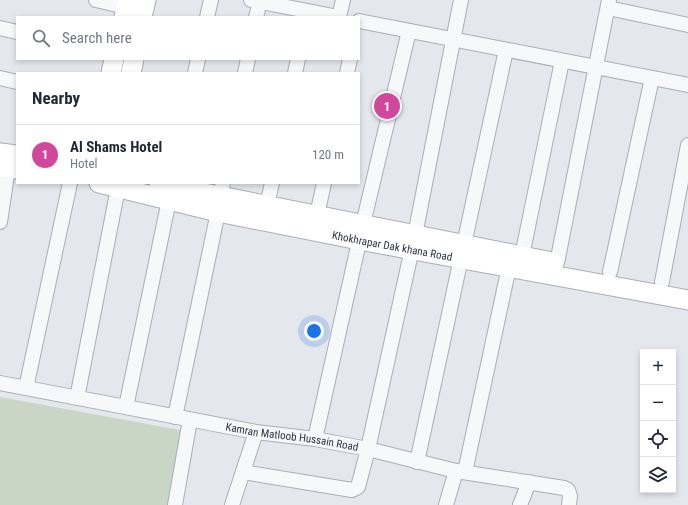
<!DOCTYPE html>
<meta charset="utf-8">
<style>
:root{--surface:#fff;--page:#f6f6f7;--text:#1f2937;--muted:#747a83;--line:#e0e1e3;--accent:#2563eb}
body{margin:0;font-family:"Roboto Condensed",sans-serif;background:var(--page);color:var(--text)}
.controls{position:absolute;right:12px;bottom:12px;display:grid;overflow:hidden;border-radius:0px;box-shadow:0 2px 6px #0003}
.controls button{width:36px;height:36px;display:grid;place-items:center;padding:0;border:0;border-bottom:1px solid var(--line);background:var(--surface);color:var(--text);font:20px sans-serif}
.you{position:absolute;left:314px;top:331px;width:14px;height:14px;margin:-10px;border:3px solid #fff;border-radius:50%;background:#1a73e8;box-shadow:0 0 0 6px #1a73e833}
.badge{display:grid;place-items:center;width:26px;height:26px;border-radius:50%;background:var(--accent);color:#fff;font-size:13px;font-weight:700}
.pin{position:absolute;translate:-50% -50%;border:2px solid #fff;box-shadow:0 1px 4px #0006}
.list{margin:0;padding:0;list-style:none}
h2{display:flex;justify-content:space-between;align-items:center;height:52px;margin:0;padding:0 16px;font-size:17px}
h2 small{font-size:13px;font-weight:400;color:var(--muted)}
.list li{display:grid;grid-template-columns:26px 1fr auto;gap:12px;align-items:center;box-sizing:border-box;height:60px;padding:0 16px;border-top:1px solid var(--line)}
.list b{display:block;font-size:15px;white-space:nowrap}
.list p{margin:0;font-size:13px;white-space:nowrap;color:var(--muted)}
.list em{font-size:13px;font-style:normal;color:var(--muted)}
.icon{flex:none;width:22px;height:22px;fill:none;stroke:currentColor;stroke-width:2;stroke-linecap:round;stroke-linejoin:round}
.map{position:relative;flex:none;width:688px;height:505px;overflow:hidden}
.search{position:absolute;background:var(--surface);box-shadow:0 2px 6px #0003;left:16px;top:16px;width:344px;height:44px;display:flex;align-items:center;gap:10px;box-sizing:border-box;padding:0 14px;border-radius:0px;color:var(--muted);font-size:15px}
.panel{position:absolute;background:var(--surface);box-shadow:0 2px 6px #0003;left:16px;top:72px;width:344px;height:112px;border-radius:0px}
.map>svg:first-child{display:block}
.green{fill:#c9d6c5}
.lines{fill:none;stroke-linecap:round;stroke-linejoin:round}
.street-casing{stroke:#a9aeb7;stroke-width:16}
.secondary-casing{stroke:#a9aeb7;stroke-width:21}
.street{stroke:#f7f8fa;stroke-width:14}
.secondary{stroke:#fff;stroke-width:19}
.labels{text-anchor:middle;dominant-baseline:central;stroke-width:3;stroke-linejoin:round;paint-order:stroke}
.street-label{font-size:11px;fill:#2b3445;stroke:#f4f6f9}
</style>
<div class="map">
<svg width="688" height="505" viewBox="0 0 688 505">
<rect width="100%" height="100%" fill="#e4e7ec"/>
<path class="green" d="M0 397 180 430 182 440 171 505H0Z"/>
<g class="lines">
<g class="street-casing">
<g id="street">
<path d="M96 0 126 7"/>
<path d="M251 0 338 17"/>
<path d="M608 8 688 25"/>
<path d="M207 17 211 0"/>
<path d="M256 17 260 2"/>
<path d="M339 17 343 0"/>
<path d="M359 21 688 85"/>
<path d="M0 28 17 32"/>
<path d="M195 73 198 59"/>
<path d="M245 73 248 59"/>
<path d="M295 73 298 59"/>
<path d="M347 73 350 59"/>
<path d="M0 78 17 82"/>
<path d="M220 196 223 183"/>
<path d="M267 205 272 183"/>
<path d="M317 215 324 183"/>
<path d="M0 222 8 168"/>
<path d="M522 256 562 61"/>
<path d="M557 263 609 0"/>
<path d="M610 272 652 78"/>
<path d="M662 282 688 145"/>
<path id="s1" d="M0 383 256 432 315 439 368 449 456 471 564 488 568 490 570 496 569 505"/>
<path d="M26 388 70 183"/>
<path d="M77 398 118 188"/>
<path d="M126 407 169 200"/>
<path d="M175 417 218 212"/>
<path d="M315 439 363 224 409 31"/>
<path d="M417 462 506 50"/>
<path d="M243 472 352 490 358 487 368 449 415 235 461 0"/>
<path d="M465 472 509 267"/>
<path d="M175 505 190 420"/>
<path d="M232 505 256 432"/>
<path d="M446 505 456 471"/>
<path d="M520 505 529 482"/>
</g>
</g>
<g class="secondary-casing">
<g id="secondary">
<path d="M124 17 128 0"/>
<path d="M142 17 146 0"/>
<path d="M111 73 114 59"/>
<path d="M131 73 134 59"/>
<path d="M0 153 17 155"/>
<path d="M0 167 17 169"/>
<path id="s2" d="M99 183 218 212 359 240 688 300"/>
<path d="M159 183 184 189 552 262"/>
</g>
</g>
<use href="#street" class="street"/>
<use href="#secondary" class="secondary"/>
</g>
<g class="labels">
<g class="street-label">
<text stroke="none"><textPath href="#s2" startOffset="300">Khokhrapar Dak khana Road</textPath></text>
<text stroke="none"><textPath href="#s1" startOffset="297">Kamran Matloob Hussain Road</textPath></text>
</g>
</g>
</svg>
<div class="controls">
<button>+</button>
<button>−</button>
<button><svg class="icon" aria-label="locate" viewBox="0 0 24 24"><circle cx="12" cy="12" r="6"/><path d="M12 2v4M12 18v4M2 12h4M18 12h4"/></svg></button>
<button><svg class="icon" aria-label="layers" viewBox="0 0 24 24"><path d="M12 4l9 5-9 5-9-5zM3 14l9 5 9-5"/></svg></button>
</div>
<div class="you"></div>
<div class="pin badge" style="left:387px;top:106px;background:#d1479c">1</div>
<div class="search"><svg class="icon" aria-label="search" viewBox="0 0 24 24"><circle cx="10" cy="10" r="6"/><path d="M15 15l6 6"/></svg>Search here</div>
<section class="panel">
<h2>Nearby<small></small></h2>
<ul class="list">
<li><span class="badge" style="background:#d1479c">1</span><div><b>Al Shams Hotel</b><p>Hotel</p></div><em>120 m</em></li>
</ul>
</section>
</div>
